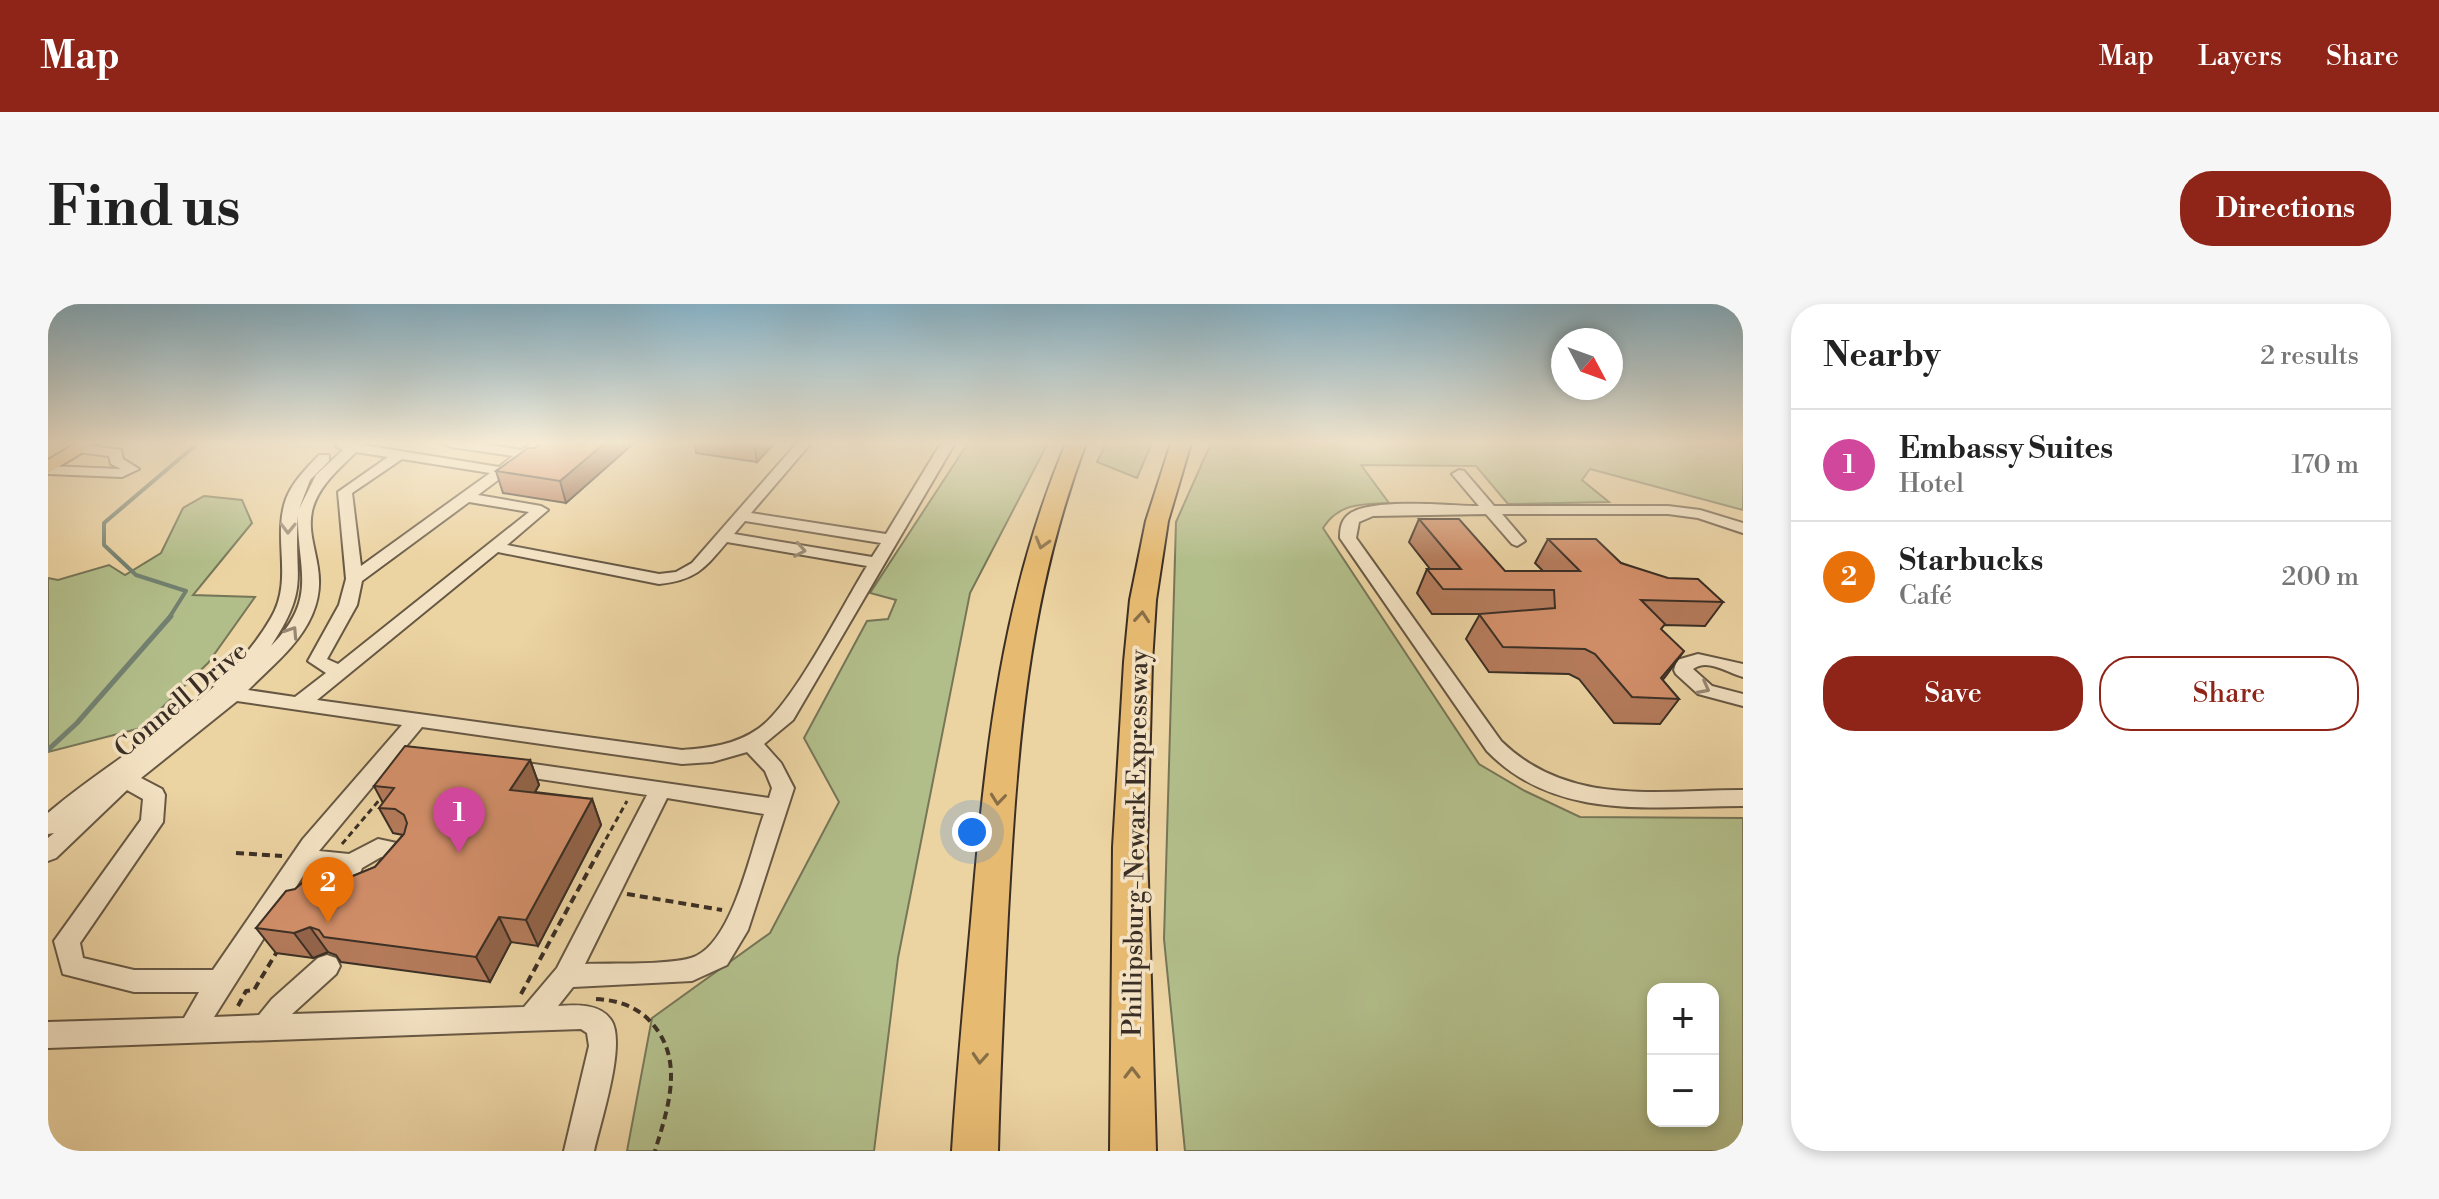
<!DOCTYPE html>
<meta charset="utf-8">
<style>
:root{--surface:#fff;--page:#f6f6f6;--text:#222;--muted:#767676;--line:#e0e0e0;--accent:#8f2418}
body{margin:0;font-family:"Libre Bodoni",serif;background:var(--page);color:var(--text)}
.controls{position:absolute;right:24px;bottom:24px;display:grid;overflow:hidden;border-radius:16px;box-shadow:0 4px 12px #0003}
.controls button{width:72px;height:72px;display:grid;place-items:center;padding:0;border:0;border-bottom:2px solid var(--line);background:var(--surface);color:var(--text);font:40px sans-serif}
.compass{position:absolute;left:1503px;top:24px;width:72px;height:72px;border-radius:50%;background:var(--surface);box-shadow:0 4px 12px #0003;rotate:131deg}
.you{position:absolute;left:924px;top:528px;width:28px;height:28px;margin:-20px;border:6px solid #fff;border-radius:50%;background:#1a73e8;box-shadow:0 0 0 12px #1a73e833}
.badge{display:grid;place-items:center;width:52px;height:52px;border-radius:50%;background:var(--accent);color:#fff;font-size:26px;font-weight:700}
.pin{position:absolute;translate:-50% -66px;filter:drop-shadow(0 2px 4px #0008)}
.pin::after{content:'';position:absolute;top:42px;width:28px;height:24px;background:inherit;clip-path:polygon(0 0,100% 0,50% 100%)}
.list{margin:0;padding:0;list-style:none}
h2{display:flex;justify-content:space-between;align-items:center;height:104px;margin:0;padding:0 32px;font-size:34px}
h2 small{font-size:26px;font-weight:400;color:var(--muted)}
.list li{display:grid;grid-template-columns:52px 1fr auto;gap:24px;align-items:center;box-sizing:border-box;height:112px;padding:0 32px;border-top:2px solid var(--line)}
.list b{display:block;font-size:30px;white-space:nowrap}
.list p{margin:0;font-size:26px;white-space:nowrap;color:var(--muted)}
.list em{font-size:26px;font-style:normal;color:var(--muted)}
.actions{display:flex;gap:16px;padding:24px 32px}
.actions a{flex:1;padding:18px 0;border:2px solid var(--accent);border-radius:32px;text-align:center;font-size:28px;color:var(--accent)}
.actions .main{background:var(--accent);color:#fff}
.map{position:relative;flex:none;width:1695px;height:847px;overflow:hidden;border-radius:32px}
header{display:flex;align-items:center;gap:48px;box-sizing:border-box;height:112px;padding:0 40px;background:var(--accent);color:#fff}
header strong{font-size:38px}
nav{display:flex;gap:44px;margin-inline-start:auto;font-size:28px}
.intro{display:flex;align-items:center;justify-content:space-between;box-sizing:border-box;height:192px;padding:0 48px}
h1{margin:0;font-size:56px}
.button{padding:20px 36px;border-radius:32px;background:var(--accent);color:#fff;font-size:28px;font-weight:700}
main{display:flex;gap:48px;padding:0 48px}
aside{flex:1;background:var(--surface);border-radius:32px;box-shadow:0 4px 12px #0003}
.map>svg:first-child{display:block}
.green{fill:#b2be8a;stroke:#767658;stroke-width:2;fill-rule:evenodd}
.lines{fill:none;stroke-linecap:round;stroke-linejoin:round}
.stream-far1{stroke:#738171;stroke-width:4}
.stream{stroke:#738171;stroke-width:5}
.minor-casing{stroke:#675844;stroke-width:4}
.major-casing{stroke:#3b2f25;stroke-width:4}
.highway-casing{stroke:#3b2f25;stroke-width:4}
.path-far1{stroke:#3b2f25;stroke-width:3;stroke-dasharray:6 4;stroke-linecap:butt}
.path{stroke:#3b2f25;stroke-width:4;stroke-dasharray:8 5;stroke-linecap:butt}
.minor{fill:#f3e2c3;fill-rule:evenodd}
.major{fill:#e6ba71;fill-rule:evenodd}
.highway{fill:#e6ba71;fill-rule:evenodd}
.wall{fill:#b57b5b;stroke:#3b2f25;stroke-width:2}
.shaded-wall{fill:#93644a;stroke:#3b2f25;stroke-width:2}
.building{fill:#d28f6a;stroke:#3b2f25;stroke-width:2}
.oneway{stroke:#978874}
.oneway2{stroke:#886e47}
.labels{text-anchor:middle;dominant-baseline:central;stroke-width:7;stroke-linejoin:round;paint-order:stroke}
.street-label{font-size:26px;fill:#3b2f25;stroke:#f3e2c3}
</style>
<header>
<strong>Map</strong>
<nav><a>Map</a><a>Layers</a><a>Share</a></nav>
</header>
<div class="intro"><h1>Find us</h1><a class="button">Directions</a></div>
<main>
<div class="map">
<svg width="1695" height="847" viewBox="0 0 1695 847">
<rect width="100%" height="100%" fill="#ecd3a2"/>
<filter id="stains"><feTurbulence type="fractalNoise" baseFrequency=".0025" numOctaves="4"/><feColorMatrix values="0 0 0 0 .2 0 0 0 0 .09 0 0 0 0 .02 0 0 0 .5 -.17"/></filter>
<radialGradient id="worn" r=".72"><stop offset=".6" stop-color="#630" stop-opacity="0"/><stop offset="1" stop-color="#630" stop-opacity=".3"/></radialGradient>
<path class="green" d="M920 139H1000L922 289 850 654 826 847H579L604 714 722 629 791 498 756 434 819 317 840 315 848 296 822 289Z
M1058 139H1104L1089 174 1049 158Z
M1163 139H1695V206L1542 165 1534 176 1561 198 1460 200 1428 162 1313 161 1341 199C1313 200 1291 199 1275 224L1431 460 1477 487 1532 513 1695 514V847H1137L1116 635 1128 218ZM1605 685H1665V817H1605Z
M156 192 194 196 204 219 145 291 207 293 160 359 93 424 0 448V274L10 276 61 261 77 271 113 249 135 204Z"/>
<g class="lines">
<path class="stream-far1" d="M121 314 138 287 88 271 56 241V219L150 139"/>
<path class="stream" d="M0 446 29 419 123 312"/>
<g class="minor-casing">
<path id="minor" d="M291 139H317L315 141 451 163 465 152 403 143 396 139H429L474 146 484 139H499L430 191 493 202 500 206 459 241 611 270 628 268 644 259 749 139H763L703 209 838 230 893 139H907L745 416 716 440 733 459 746 484 700 626 679 661 644 677 525 683 510 702C527 701 552 699 563 716 579 739 552 819 546 847H516L541 742 539 729 533 725 0 744V718L136 714 151 688H86L15 670 6 637 93 516 95 495 79 486 8 554 0 557V534L6 529 0 530V509C73 446 174 399 223 314 246 276 224 234 238 195 245 177 259 164 271 151H281V157L262 176 251 205 268 171 295 146 288 142ZM308 148 340 153 290 188 298 275 291 301 260 357 278 369 247 393 200 386C223 363 251 341 264 311 283 267 257 241 264 207 270 182 291 165 308 148ZM354 155 442 169 313 262 304 189ZM421 198 481 208 290 360 279 355 309 301 314 277ZM250 211C249 266 271 294 223 342 263 281 245 275 250 211ZM697 217 833 239 824 253 686 230ZM679 238 819 262C794 302 745 401 710 425 687 441 661 444 634 446L269 396 450 248 611 280C648 276 656 265 679 238ZM189 397 354 421 255 535 165 666H86L35 654 32 639 115 518 117 491 114 485 93 474ZM374 423 634 460 664 458 699 448 717 467 724 484 721 494 458 456 451 458 448 463 451 468 458 470 599 491 509 664 476 703 244 710 288 670 292 662 288 654 279 651 270 654 224 695 211 711 166 713 260 564 290 567 286 577 290 584 317 595 325 592 329 585 325 578 311 572 314 564 333 553 354 561 362 558 366 552 358 541 330 535 301 550 271 547ZM619 494 716 510C702 548 684 642 643 654 621 661 563 659 537 660Z
M34 141 73 146 75 155 91 165 74 173 0 170V162L73 165 63 160 61 152 29 148V142Z
M1411 166 1416 167 1446 202H1620L1652 206 1695 219V229L1650 214 1620 210H1454L1477 237 1469 242 1464 240 1438 210 1325 212 1311 218 1308 234 1453 437C1521 503 1608 486 1695 486V502C1604 502 1508 518 1439 447L1292 234C1292 225 1293 217 1300 211 1321 193 1402 202 1431 202L1404 170Z
M1650 350 1695 360V373C1679 369 1660 354 1645 365L1664 382 1695 390V402L1650 390 1628 370 1626 366 1629 356Z"/>
</g>
<g class="major-casing">
<path id="major" d="M29 139H50L0 169V156Z"/>
</g>
<g class="highway-casing">
<path id="highway" d="M1018 139H1038C979 295 969 446 960 610 956 689 952 768 950 847H904C909 766 917 686 924 606 938 442 954 292 1018 139Z
M1123 139H1143L1120 217 1108 296 1104 358 1099 543 1108 847H1062L1065 543 1076 358 1082 296 1098 217Z"/>
</g>
<path class="path-far1" d="M294 540 333 494
M553 544 579 497"/>
<path class="path" d="M188 549 234 552
M579 590 674 606
M473 690 554 542
M548 695C567 696 585 701 599 714 638 752 621 801 607 847
M190 702 198 687 206 686 230 646"/>
<use href="#minor" class="minor"/>
<use href="#major" class="major"/>
<use href="#highway" class="highway"/>
</g>
<path class="wall" d="M586 139 518 199 455 189 448 167 486 144Z
M647 139H727L709 158 648 149Z
M1371 215 1457 267H1495L1487 259 1500 235 1573 259 1675 298 1657 322 1616 321 1613 325 1614 376 1631 395 1612 420 1566 419 1531 375 1521 370 1441 368 1418 335 1432 310H1384L1369 289 1379 265H1382L1361 238Z
M482 456 491 481 487 488 544 495 553 521 490 642 463 638 442 678 293 658 288 651 280 648 265 654 228 649 208 624 305 572 327 563 355 531 345 529 331 504 335 499 326 482Z"/>
<path class="shaded-wall" d="M557 139H586L518 199 512 177Z
M706 139H727L709 158Z
M1636 347 1618 372 1600 394 1613 374Z
M482 456 491 481 473 512 462 486Z
M544 495 553 521 490 642 478 616Z
M451 613 463 638 442 678 428 653Z
M262 623 280 648 265 654 246 629Z"/>
<path class="building" d="M493 139H557L512 177 448 167 480 144H486Z
M1371 215H1411L1457 267H1532L1500 235H1548L1573 259 1620 274 1650 275 1675 298 1593 296 1617 320 1613 325 1636 347 1613 374 1631 395 1584 393 1547 350 1537 345 1455 343 1431 310 1507 304 1506 286 1395 285 1379 265H1413Z
M357 442 482 456 462 486 544 495 478 616 451 613 428 653 276 633 271 626 262 623 246 629 208 624 238 587 247 585 262 572H305L327 563 356 530 359 519 356 511 347 505 331 504 346 484 326 482Z"/>
<defs><path id="oneway-chevron" d="M-2-3.5L2.5 0L-2 3.5" fill="none" stroke-width="1.6" stroke-linecap="round" stroke-linejoin="round" transform="scale(2)"/></defs>
<g class="oneway">
<use href="#oneway-chevron" transform="translate(240 224) rotate(91)"/>
<use href="#oneway-chevron" transform="translate(752 246) rotate(10)"/>
<use href="#oneway-chevron" transform="translate(244 328) rotate(-57)"/>
<use href="#oneway-chevron" transform="translate(1656 384) rotate(28)"/>
</g>
<g class="oneway2">
<use href="#oneway-chevron" transform="translate(994 239) rotate(106)"/>
<use href="#oneway-chevron" transform="translate(1094 313) rotate(-85)"/>
<use href="#oneway-chevron" transform="translate(950 495) rotate(96)"/>
<use href="#oneway-chevron" transform="translate(932 754) rotate(94)"/>
<use href="#oneway-chevron" transform="translate(1084 769) rotate(-90)"/>
</g>
<linearGradient id="sky" x2="0" y2="1"><stop stop-color="#88b6cd"/><stop offset="0.54" stop-color="#f6ebd5"/><stop offset="1" stop-color="#f6ebd5" stop-opacity="0"/></linearGradient>
<rect width="1695" height="257" fill="url(#sky)"/>
<g class="labels">
<g class="street-label">
<text transform="translate(133 396) rotate(-40)">Connell Drive</text>
<text transform="translate(1088 539) rotate(-89)">Phillipsburg-Newark Expressway</text>
</g>
</g>
<rect width="100%" height="100%" filter="url(#stains)"/>
<rect width="100%" height="100%" fill="url(#worn)"/>
</svg>
<div class="controls">
<button>+</button>
<button>−</button>
</div>
<svg class="compass" viewBox="-18 -18 36 36"><path d="M0-13l5 13h-10z" fill="#e53935"/><path d="M0 13l5-13h-10z" fill="#767676"/></svg>
<div class="you"></div>
<div class="pin badge" style="left:411px;top:549px;background:#d1479c">1</div>
<div class="pin badge" style="left:280px;top:619px;background:#e8710a">2</div>
</div>
<aside>
<h2>Nearby<small>2 results</small></h2>
<ul class="list">
<li><span class="badge" style="background:#d1479c">1</span><div><b>Embassy Suites</b><p>Hotel</p></div><em>170 m</em></li>
<li><span class="badge" style="background:#e8710a">2</span><div><b>Starbucks</b><p>Café</p></div><em>200 m</em></li>
</ul>
<div class="actions"><a class="main">Save</a><a>Share</a></div>
</aside>
</main>
